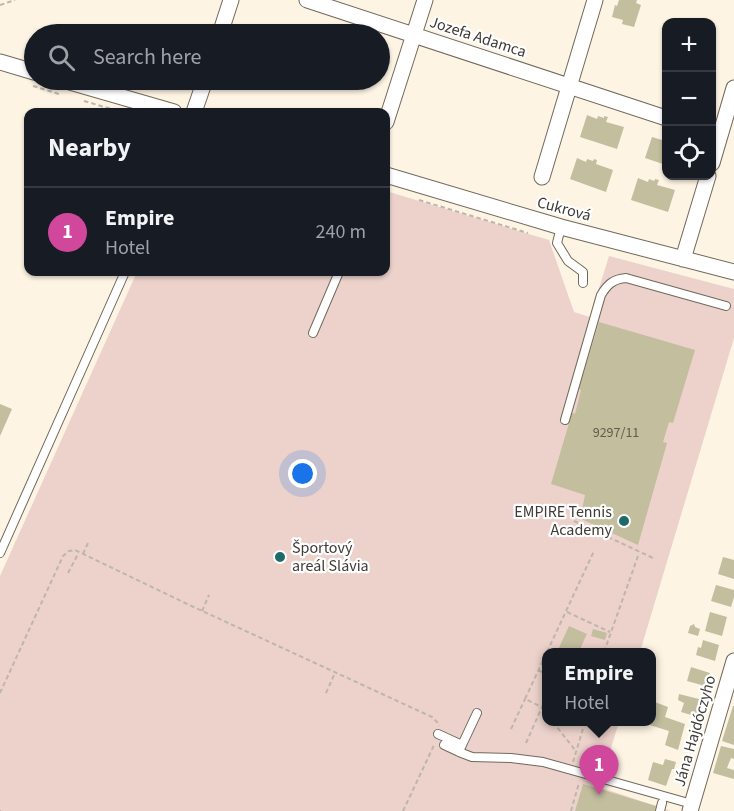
<!DOCTYPE html>
<meta charset="utf-8">
<style>
:root{--surface:#171b24;--page:#242831;--text:#f1f3f6;--muted:#9ea1a6;--line:#363941;--accent:#b45309}
body{margin:0;font-family:"Source Sans 3",sans-serif;background:var(--page);color:var(--text)}
.controls{position:absolute;right:18px;top:18px;display:grid;overflow:hidden;border-radius:12px;box-shadow:0 2px 4px #0004}
.controls button{width:54px;height:54px;display:grid;place-items:center;padding:0;border:0;border-bottom:2px solid var(--line);background:var(--surface);color:var(--text);font:30px sans-serif}
.you{position:absolute;left:303px;top:474px;width:21px;height:21px;margin:-15px;border:4px solid #fff;border-radius:50%;background:#1a73e8;box-shadow:0 0 0 9px #1a73e833}
.badge{display:grid;place-items:center;width:39px;height:39px;border-radius:50%;background:var(--accent);color:#fff;font-size:20px;font-weight:700}
.pin{position:absolute;translate:-50% -50px;filter:drop-shadow(0 2px 3px #0008)}
.pin::after{content:'';position:absolute;top:32px;width:21px;height:18px;background:inherit;clip-path:polygon(0 0,100% 0,50% 100%)}
.popup{position:absolute;left:542px;top:648px;width:114px;height:78px;box-sizing:border-box;display:grid;place-content:center;border-radius:12px;background:var(--surface);filter:drop-shadow(0 2px 4px #0005);font-size:20px;white-space:nowrap;color:var(--muted)}
.popup b{font-size:22px;color:var(--text)}
.popup::after{content:'';position:absolute;left:50%;top:100%;margin-left:-12px;border:12px solid transparent;border-top-color:var(--surface)}
.list{margin:0;padding:0;list-style:none}
h2{display:flex;justify-content:space-between;align-items:center;height:78px;margin:0;padding:0 24px;font-size:26px}
h2 small{font-size:20px;font-weight:400;color:var(--muted)}
.list li{display:grid;grid-template-columns:39px 1fr auto;gap:18px;align-items:center;box-sizing:border-box;height:90px;padding:0 24px;border-top:2px solid var(--line)}
.list b{display:block;font-size:22px;white-space:nowrap}
.list p{margin:0;font-size:20px;white-space:nowrap;color:var(--muted)}
.list em{font-size:20px;font-style:normal;color:var(--muted)}
.icon{flex:none;width:33px;height:33px;fill:none;stroke:currentColor;stroke-width:2;stroke-linecap:round;stroke-linejoin:round}
.map{position:relative;flex:none;width:734px;height:811px;overflow:hidden}
.search{position:absolute;background:var(--surface);box-shadow:0 2px 4px #0004;left:24px;top:24px;width:366px;height:66px;display:flex;align-items:center;gap:15px;box-sizing:border-box;padding:0 21px;border-radius:33px;color:var(--muted);font-size:22px}
.panel{position:absolute;background:var(--surface);box-shadow:0 2px 4px #0004;left:24px;top:108px;width:366px;height:168px;border-radius:12px}
.map>svg:first-child{display:block}
.pitch{fill:#ecd2cb}
.building{fill:#c2be9e}
.lines{fill:none;stroke-linecap:round;stroke-linejoin:round}
.service-casing{stroke:#71695b;stroke-width:10}
.minor-casing{stroke:#71695b;stroke-width:17}
.path{stroke:#beb6aa;stroke-width:2;stroke-dasharray:4.5 3;stroke-linecap:butt}
.service{stroke:#fff;stroke-width:8}
.minor{stroke:#fff;stroke-width:15}
.poi-dot{fill:#1e6a66;stroke:#fff;stroke-width:2}
.labels{text-anchor:middle;dominant-baseline:central;stroke-width:4.5;stroke-linejoin:round;paint-order:stroke}
.number-label{font-size:14px;fill:#605c4f}
.street-label{font-size:16px;fill:#3f3b35;stroke:#fff}
.poi-label{font-size:16px;fill:#3f3b35;stroke:#fff;text-anchor:end}
</style>
<div class="map">
<svg width="734" height="811" viewBox="0 0 734 811">
<rect width="100%" height="100%" fill="#fef4e4"/>
<path class="pitch" d="M386 191 549 240 574 312 590 317 609 256 734 289V338L640 652H546V722H619L599 787 671 811H0V576L137 272H386Z"/>
<path class="building" d="M619 0H637L636 3 641 5 634 27 622 24 623 20 612 17 615 5 617 6Z
M587 115 597 119 598 116 604 118V116L608 117 606 122 624 127 617 149 580 137Z
M652 137 662 140 663 137 666 139V165L645 158Z
M577 158 586 162 587 159 593 161 594 159 597 160 596 164 613 170 606 192 570 179Z
M638 178 648 182 649 179 654 181 655 179 659 180 657 185 675 190 668 212 631 200Z
M599 322 695 350 673 423 669 422 663 442 667 443 638 545 577 517 579 510H582L585 495 551 484 572 413 575 414 581 390 579 389Z
M0 404 12 409 0 436Z
M723 557 734 560V579L718 574Z
M716 585 734 590V597L731 607 711 601Z
M710 612 727 617 722 636 705 631Z
M694 624 695 627 700 629 698 636 688 633 690 626Z
M569 626 587 634 584 640 579 652H557Z
M593 629 607 633 605 640 591 636Z
M703 640 719 645 715 661 696 655 698 647 701 648Z
M691 667 710 673 705 686 687 681Z
M679 694 703 700 698 717 681 712 684 703 678 700Z
M652 701 668 707 665 717 685 724 678 750 665 745 669 731 640 722H652Z
M733 706H734V745L722 741Z
M721 746 734 749V759L731 758 727 768 734 770V779L713 773Z
M665 759 676 762 674 769H672L666 786 648 780 653 762 663 765Z
M583 784 656 806 655 811H575Z"/>
<g class="lines">
<g class="service-casing">
<path id="service" d="M561 227 557 243 568 261 583 272V283
M313 333 339 272
M565 420 601 295C607 285 613 279 626 278L726 306
M0 553 125 272
M438 734 462 745 459 752 472 757 511 758 543 762 692 804
M444 745 459 752
M462 745 477 713
M660 811 662 803"/>
</g>
<g class="minor-casing">
<path id="minor" d="M307 0 666 118
M220 34 231 0
M0 62 34 72
M63 80 174 112
M194 112 205 80
M386 122 425 0
M712 163 734 88
M386 175 561 227 734 272
M542 177 595 0
M683 259 708 176
M690 811 734 661"/>
</g>
<path class="path" d="M0 5 15 0
M33 86 59 94
M84 101 122 112
M419 200 528 233
M574 521 653 558
M83 554 88 543
M68 573 78 554
M202 611 209 595
M567 612 610 632
M547 652 594 551
M604 652 638 556
M546 654 525 699 542 707 546 699
M538 670 546 674
M0 693 63 556 69 551 75 550 185 603 432 717 437 722 439 726
M326 693 334 675
M553 722 575 750
M511 729 525 699
M526 743 542 707 546 712
M573 762 585 722
M0 811H1
M403 811 435 743
M571 811 579 783"/>
<use href="#service" class="service"/>
<use href="#minor" class="minor"/>
</g>
<g class="poi-dot">
<circle cx="624" cy="521" r="6"/>
<circle cx="280" cy="557" r="6"/>
</g>
<g class="labels">
<g class="number-label">
<text x="616" y="433">9297/11</text>
</g>
<g class="street-label">
<text transform="translate(478 37) rotate(18)">Jozefa Adamca</text>
<text transform="translate(564 209) rotate(15)">Cukrová</text>
<text transform="translate(695 731) rotate(-74)">Jána Hajdóczyho</text>
</g>
<g class="poi-label">
<text x="612" y="512">EMPIRE Tennis<tspan x="612" dy="18">Academy</tspan></text>
<text x="292" y="548" text-anchor="start">Športový<tspan x="292" dy="18">areál Slávia</tspan></text>
</g>
</g>
</svg>
<div class="controls">
<button>+</button>
<button>−</button>
<button><svg class="icon" aria-label="locate" viewBox="0 0 24 24"><circle cx="12" cy="12" r="6"/><path d="M12 2v4M12 18v4M2 12h4M18 12h4"/></svg></button>
</div>
<div class="you"></div>
<div class="pin badge" style="left:599px;top:795px;background:#d1479c">1</div>
<div class="popup"><b>Empire</b>Hotel</div>
<div class="search"><svg class="icon" aria-label="search" viewBox="0 0 24 24"><circle cx="10" cy="10" r="6"/><path d="M15 15l6 6"/></svg>Search here</div>
<section class="panel">
<h2>Nearby<small></small></h2>
<ul class="list">
<li><span class="badge" style="background:#d1479c">1</span><div><b>Empire</b><p>Hotel</p></div><em>240 m</em></li>
</ul>
</section>
</div>
